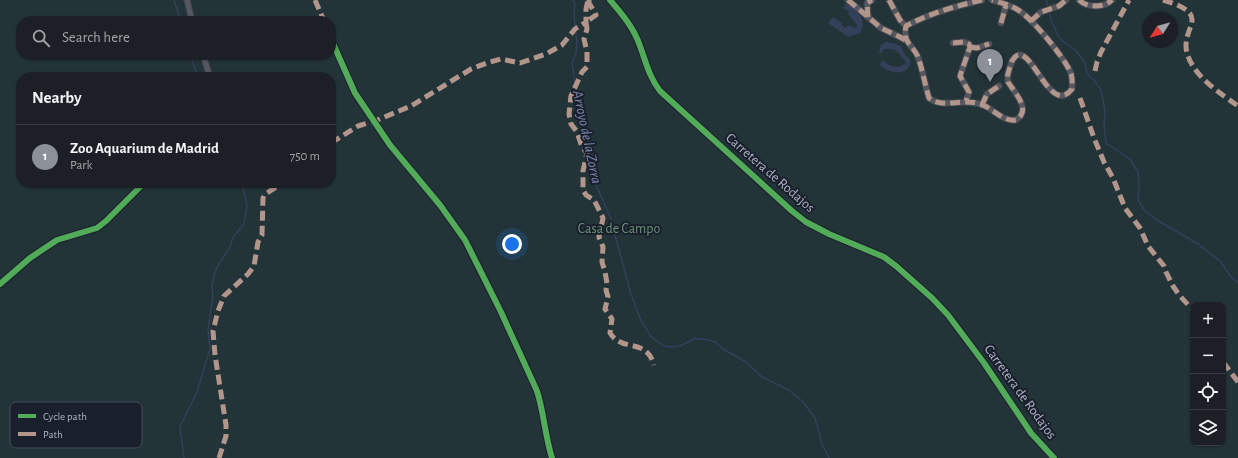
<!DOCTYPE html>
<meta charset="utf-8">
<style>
:root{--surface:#1c2026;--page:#292d32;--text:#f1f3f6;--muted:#a0a3a7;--line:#3a3e43;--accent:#8c9099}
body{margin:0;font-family:"Alegreya Sans",sans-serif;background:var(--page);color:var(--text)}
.controls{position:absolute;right:12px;bottom:12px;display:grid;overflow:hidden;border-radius:8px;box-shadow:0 1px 3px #0004}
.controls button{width:36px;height:36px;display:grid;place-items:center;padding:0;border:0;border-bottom:1px solid var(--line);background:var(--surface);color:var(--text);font:20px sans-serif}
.compass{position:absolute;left:1142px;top:12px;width:36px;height:36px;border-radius:50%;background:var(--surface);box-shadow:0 1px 3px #0004;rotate:233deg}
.you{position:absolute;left:512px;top:244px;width:14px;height:14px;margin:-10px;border:3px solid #fff;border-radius:50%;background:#1a73e8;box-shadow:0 0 0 6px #1a73e833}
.badge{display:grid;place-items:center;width:26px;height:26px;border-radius:50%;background:var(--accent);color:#fff;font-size:13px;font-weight:700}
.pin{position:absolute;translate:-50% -33px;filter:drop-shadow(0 1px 2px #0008)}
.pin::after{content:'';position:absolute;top:21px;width:14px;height:12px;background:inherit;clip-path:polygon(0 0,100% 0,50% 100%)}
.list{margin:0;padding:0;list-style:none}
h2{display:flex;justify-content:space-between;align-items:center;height:52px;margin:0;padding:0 16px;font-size:17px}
h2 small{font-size:13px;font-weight:400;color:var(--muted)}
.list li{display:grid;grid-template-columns:26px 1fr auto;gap:12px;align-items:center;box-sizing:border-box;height:64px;padding:0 16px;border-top:1px solid var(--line)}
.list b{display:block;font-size:15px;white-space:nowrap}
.list p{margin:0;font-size:13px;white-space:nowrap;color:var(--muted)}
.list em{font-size:13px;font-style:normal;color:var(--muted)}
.icon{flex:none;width:22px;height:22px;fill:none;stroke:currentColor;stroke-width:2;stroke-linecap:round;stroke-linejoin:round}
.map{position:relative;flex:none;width:1238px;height:458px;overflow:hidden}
.search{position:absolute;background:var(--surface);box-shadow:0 1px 3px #0004;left:16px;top:16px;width:320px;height:44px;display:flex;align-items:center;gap:10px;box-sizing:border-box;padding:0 14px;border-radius:16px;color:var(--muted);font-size:15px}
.panel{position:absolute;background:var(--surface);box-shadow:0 1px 3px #0004;left:16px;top:72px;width:320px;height:116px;border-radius:16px}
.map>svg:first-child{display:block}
.green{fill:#233438;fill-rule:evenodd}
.water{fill:#343f5a}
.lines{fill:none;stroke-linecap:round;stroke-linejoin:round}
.stream{stroke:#343f5a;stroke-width:1.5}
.minor-casing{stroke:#43464c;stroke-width:7}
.minor{stroke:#555860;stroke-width:5}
.quiet{stroke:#b2968c;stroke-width:5;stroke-dasharray:10 5;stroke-linecap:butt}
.cycleway-casing{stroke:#1a1f2c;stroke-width:8}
.cycleway{stroke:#51ab58;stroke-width:6}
.labels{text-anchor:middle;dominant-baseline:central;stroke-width:4;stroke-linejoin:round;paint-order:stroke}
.street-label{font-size:14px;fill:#aeb4c4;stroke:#1a1f2c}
.park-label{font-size:14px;fill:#679476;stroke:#1a1f2c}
.water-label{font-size:15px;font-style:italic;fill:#7788ac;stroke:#1a1f2c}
.key{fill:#1a1f2c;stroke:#464c5a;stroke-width:1}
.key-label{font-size:11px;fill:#aeb4c4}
</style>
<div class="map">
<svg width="1238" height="458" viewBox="0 0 1238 458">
<rect width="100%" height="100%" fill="#262a32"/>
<path class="green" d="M0 0H1238V458H0ZM1148 18H1172V42H1148ZM21 21H331V55H21ZM21 77H331V183H21ZM1193 305H1223V443H1193Z"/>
<path class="water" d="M847 2 856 9 855 11 861 16 863 26 860 33 848 37 828 23 833 17 842 23 841 25 846 28 848 25 856 28 857 25 848 14 849 11 843 8Z
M886 42 893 43 901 46 904 53 911 61C908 78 889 73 879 65L883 60C890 67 900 70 906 62 897 52 897 48 884 49L881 54 879 52 881 45Z"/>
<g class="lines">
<path class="stream" d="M174 0 181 21
M573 0 575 4 574 15 577 42 576 53 572 63 580 116 587 130 593 151 592 172 593 178 616 230 615 235 631 294 640 318 651 337 664 346 669 347 680 346 694 339H704L715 342 723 349 746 362 762 377 789 390 803 402 815 418 822 444 829 458
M1046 0 1048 7
M1049 11 1052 22 1059 38 1076 51 1085 63 1087 73 1090 77 1094 80 1101 90 1105 111 1104 127 1106 143 1130 159 1138 172 1139 186 1138 200 1144 210 1157 220 1198 244 1221 262 1230 276 1238 283
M190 55 198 77
M184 458 180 427 197 392 210 349 208 329 213 296 212 287 214 276 217 267 230 247 233 237 244 224 247 206 242 183"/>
<g class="minor-casing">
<path id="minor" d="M187 0 192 21
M610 0C622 14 634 28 640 46 646 62 649 77 660 91L792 211 806 222 829 234 884 257 896 266 932 298 948 315 984 363 1031 433 1054 458
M848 0 881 28 900 37 905 40
M889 0 900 20 906 26
M982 0C956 6 930 13 906 26 902 45 915 45 919 60 923 72 925 85 929 98 943 109 961 98 980 104 992 107 1002 122 1016 120 1032 110 1015 93 1008 82 1006 75 1010 68 1012 61 1014 58 1015 56 1018 55 1034 51 1051 116 1072 89 1072 83 1073 77 1070 71 1062 55 1033 19 1018 10 1011 5 1001 3 992 0
M1079 0C1087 8 1104 8 1112 0
M868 17 867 3 872 0
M1031 21 1041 12 1059 6 1066 0
M1001 23 1006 5
M953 43 964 42 969 44 970 47 960 76 969 92 966 101
M970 47 977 48 989 44
M203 55 210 77
M982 105 987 94 999 86
M0 284 30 258 57 240 97 228 106 221 144 183"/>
</g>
<use href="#minor" class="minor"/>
<path class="quiet" d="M315 0 324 21
M589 0V3L596 15 586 22 587 29 584 39 587 52V67L582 72 571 96 569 114 571 124 577 132 582 147 587 153 583 171V190L586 195 594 200 603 218 599 237 603 247 602 262 605 272 607 283 606 290 608 297 605 309 612 319 610 333C623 353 646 337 654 365
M848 0 881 28 900 37 905 40
M889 0 900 20 906 26
M982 0C956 6 930 13 906 26 902 45 915 45 919 60 923 72 925 85 929 98 943 109 961 98 980 104 992 107 1002 122 1016 120 1032 110 1015 93 1008 82 1006 75 1010 68 1012 61 1014 58 1015 56 1018 55 1034 51 1051 116 1072 89 1072 83 1073 77 1070 71 1062 55 1033 19 1018 10 1011 5 1001 3 992 0
M1079 0C1087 8 1104 8 1112 0
M1163 0C1217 16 1177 27 1188 56 1195 77 1221 94 1238 106
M868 17 867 3 872 0
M1031 21 1041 12 1059 6 1066 0
M1001 23 1006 5
M953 43 964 42 969 44 970 47 960 76 969 92 966 101
M970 47 977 48 989 44
M1095 71 1097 62 1101 52 1129 0
M1080 98 1094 138 1104 162 1113 178 1125 208 1140 228 1148 246 1164 266 1166 272 1173 286 1179 295 1193 310
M982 105 987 94 999 86
M331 143 358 126 375 121 411 106 471 69 487 63 501 59 520 63 546 54 562 45 575 29 586 22V9L588 0
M1223 362 1238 382
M219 458 226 436V425L215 355 213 331 218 311 224 296 248 274 254 266 258 242 262 235 263 198 265 194 283 183"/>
<g class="cycleway-casing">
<path id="cycleway" d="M610 0C622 14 634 28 640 46 646 62 649 77 660 91L792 211 806 222 829 234 884 257 896 266 932 298 948 315 984 363 1031 433 1054 458
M331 39 355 93 390 145 440 205 465 240 501 312 537 391C544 413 545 436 552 458
M0 284 30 258 57 240 97 228 106 221 144 183"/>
</g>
<use href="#cycleway" class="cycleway"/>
</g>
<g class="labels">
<g class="street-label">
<text transform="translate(770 173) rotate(41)">Carretera de Rodajos</text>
<text transform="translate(1020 392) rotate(54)">Carretera de Rodajos</text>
</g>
<g class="park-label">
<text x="619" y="229">Casa de Campo</text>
</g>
<g class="water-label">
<text transform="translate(587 137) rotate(78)">Arroyo de la Zorra</text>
</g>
</g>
<rect x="10" y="402" width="132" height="46" rx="6" class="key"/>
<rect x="18" y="414" width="18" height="4" fill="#51ab58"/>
<rect x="18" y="432" width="18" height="4" fill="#b2968c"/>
<g class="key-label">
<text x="43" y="420">Cycle path</text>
<text x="43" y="438">Path</text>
</g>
</svg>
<div class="controls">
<button>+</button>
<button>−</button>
<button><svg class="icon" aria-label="locate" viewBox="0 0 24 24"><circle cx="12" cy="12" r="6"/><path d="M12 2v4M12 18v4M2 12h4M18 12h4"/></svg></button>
<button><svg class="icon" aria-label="layers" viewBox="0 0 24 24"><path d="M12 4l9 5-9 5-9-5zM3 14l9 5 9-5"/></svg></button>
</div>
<svg class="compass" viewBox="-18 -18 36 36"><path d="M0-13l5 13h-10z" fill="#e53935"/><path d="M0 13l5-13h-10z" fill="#a0a3a7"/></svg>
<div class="you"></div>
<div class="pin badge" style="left:990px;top:82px">1</div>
<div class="search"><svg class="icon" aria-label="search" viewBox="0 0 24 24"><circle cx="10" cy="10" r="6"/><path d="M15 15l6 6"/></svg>Search here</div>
<section class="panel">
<h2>Nearby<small></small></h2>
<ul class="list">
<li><span class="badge">1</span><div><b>Zoo Aquarium de Madrid</b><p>Park</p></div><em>750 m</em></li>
</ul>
</section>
</div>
